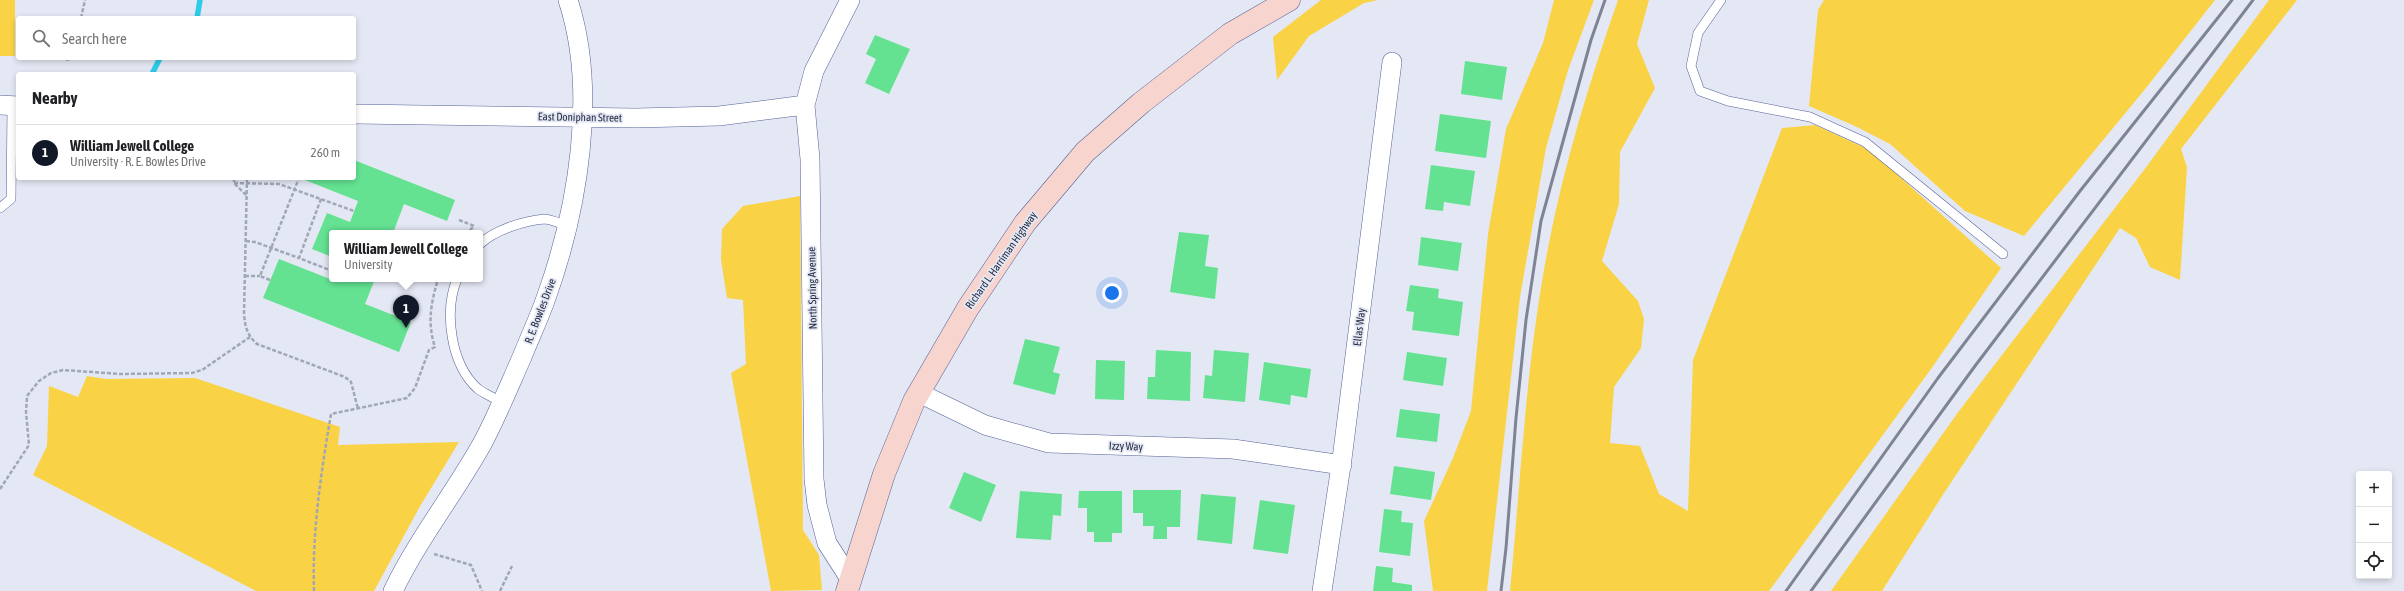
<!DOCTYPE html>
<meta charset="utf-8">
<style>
:root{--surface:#fff;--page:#f2f2f2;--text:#202124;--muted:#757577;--line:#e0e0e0;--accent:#111827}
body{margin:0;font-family:"Asap Condensed",sans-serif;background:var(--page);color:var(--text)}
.controls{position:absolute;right:12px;bottom:12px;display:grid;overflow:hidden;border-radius:4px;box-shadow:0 2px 6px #0003}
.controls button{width:36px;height:36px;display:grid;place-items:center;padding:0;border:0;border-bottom:1px solid var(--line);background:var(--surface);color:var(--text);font:20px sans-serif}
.you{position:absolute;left:1112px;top:293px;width:14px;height:14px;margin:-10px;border:3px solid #fff;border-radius:50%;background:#1a73e8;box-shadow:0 0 0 6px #1a73e833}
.badge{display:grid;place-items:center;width:26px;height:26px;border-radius:50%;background:var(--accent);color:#fff;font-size:13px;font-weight:700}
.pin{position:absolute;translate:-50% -33px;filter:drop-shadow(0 1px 2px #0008)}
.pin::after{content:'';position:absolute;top:21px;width:14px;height:12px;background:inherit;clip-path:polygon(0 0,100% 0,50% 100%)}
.popup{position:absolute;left:329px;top:230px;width:154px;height:52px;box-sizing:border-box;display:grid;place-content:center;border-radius:4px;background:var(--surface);filter:drop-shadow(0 1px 3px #0005);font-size:13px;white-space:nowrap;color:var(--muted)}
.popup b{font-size:15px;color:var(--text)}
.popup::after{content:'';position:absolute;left:50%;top:100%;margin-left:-8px;border:8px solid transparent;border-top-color:var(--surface)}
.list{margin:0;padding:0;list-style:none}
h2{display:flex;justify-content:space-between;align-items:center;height:52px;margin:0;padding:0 16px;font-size:17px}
h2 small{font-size:13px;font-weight:400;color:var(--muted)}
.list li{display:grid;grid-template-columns:26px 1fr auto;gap:12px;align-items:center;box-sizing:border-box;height:56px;padding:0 16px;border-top:1px solid var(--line)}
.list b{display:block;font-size:15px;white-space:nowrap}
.list p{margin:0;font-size:13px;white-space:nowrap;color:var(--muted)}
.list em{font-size:13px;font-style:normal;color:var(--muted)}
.icon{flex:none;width:22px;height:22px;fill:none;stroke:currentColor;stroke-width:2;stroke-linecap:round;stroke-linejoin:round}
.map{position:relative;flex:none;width:2404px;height:591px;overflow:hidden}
.search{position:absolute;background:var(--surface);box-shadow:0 2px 6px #0003;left:16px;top:16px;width:340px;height:44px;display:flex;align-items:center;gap:10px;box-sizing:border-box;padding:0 14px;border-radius:4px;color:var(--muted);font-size:15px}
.panel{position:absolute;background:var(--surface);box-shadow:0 2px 6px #0003;left:16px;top:72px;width:340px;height:108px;border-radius:4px}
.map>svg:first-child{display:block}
.green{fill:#f9d245}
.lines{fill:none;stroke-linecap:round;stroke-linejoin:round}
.stream{stroke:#2ecce8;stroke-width:5.5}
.building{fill:#64e292}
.lane-casing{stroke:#556198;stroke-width:10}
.street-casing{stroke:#556198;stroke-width:20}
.secondary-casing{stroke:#556198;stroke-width:23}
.path{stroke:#a2a7b7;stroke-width:2.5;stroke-dasharray:4 2;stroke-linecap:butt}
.lane{stroke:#fff;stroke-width:9}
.street{stroke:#fff;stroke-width:19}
.secondary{stroke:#f7d4cd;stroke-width:22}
.rail{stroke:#7f8495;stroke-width:3}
.labels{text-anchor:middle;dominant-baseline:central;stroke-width:3.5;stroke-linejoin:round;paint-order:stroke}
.street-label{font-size:11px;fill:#252b42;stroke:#e4e8f4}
</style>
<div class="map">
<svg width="2404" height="591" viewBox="0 0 2404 591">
<rect width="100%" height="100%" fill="#e4e8f4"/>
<path class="green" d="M0 0H15V56H0Z
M1321 0H1378L1364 3 1309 36 1277 80 1273 37Z
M1554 0H1594L1568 70 1546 148 1520 297 1487 591H1433L1424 521 1453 458 1471 411 1488 234 1506 129 1543 43Z
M1618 0H1649L1637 44 1655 88 1620 152 1619 204 1602 261 1638 301 1644 319 1641 348 1614 387 1610 443 1640 446 1659 494 1688 511 1693 360 1782 128 1815 125 1870 150 2001 268 1931 369 1769 591H1510C1521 477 1526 361 1548 248 1564 164 1590 80 1618 0Z
M1824 0H2215L2146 88 2024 236 1965 211 1890 144 1857 127 1809 106 1818 10Z
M2269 0H2297L2181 149 2187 167 2180 280 2150 267 2136 238 2120 228 1944 493 1882 591H1831L1959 411 2144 170Z
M800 196 803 530 819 555 822 590 771 591 731 373 746 364 743 300 727 298 721 260 722 229 743 206Z
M87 376 106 379 195 378 340 427 338 445 459 442 419 508 374 591H256L33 475 47 446 49 386 78 397Z"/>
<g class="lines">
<path class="stream" d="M197 18 200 0
M152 74 160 58"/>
</g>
<path class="building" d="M875 35 910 49 889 94 865 83 876 59 866 54Z
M1465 61 1507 67 1502 100 1461 94Z
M1440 114 1491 121 1486 158 1435 151Z
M354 160 455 200 447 221 404 204 393 233H332V257L312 249 327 213 350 222 358 201 305 180 306 178H354Z
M1431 165 1475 171 1470 206 1444 202 1443 211 1425 209Z
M1179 232 1209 235 1205 266 1218 268 1215 299 1170 292Z
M1421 237 1462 243 1458 271 1418 265Z
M279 259 330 279 332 275V279H375L365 304 411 322 399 352 263 298Z
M1410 285 1439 289 1438 298 1463 302 1459 336 1412 330 1414 312 1406 311Z
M1025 339 1060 347 1053 372 1060 374 1055 395 1013 384Z
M1156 350 1191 352 1190 401 1147 399 1148 377H1155Z
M1214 350 1249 353 1245 402 1203 398 1205 375 1212 376Z
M1407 352 1447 358 1443 386 1403 380Z
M1096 360 1125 361 1124 400 1095 399Z
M1264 362 1311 369 1307 398 1291 395 1290 405 1259 400Z
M1400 409 1440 414 1437 442 1396 437Z
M1394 466 1435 472 1431 500 1390 494Z
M964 472 996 485 981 522 949 508Z
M1133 490H1181L1180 527H1167V539H1153L1154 526H1143V513H1133Z
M1020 491 1062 494 1061 516 1053 515 1051 540 1016 538Z
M1079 491H1122V533H1112V542H1094V532H1087V508H1078Z
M1201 494 1236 497 1232 544 1197 540Z
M1260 500 1295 505 1288 554 1253 549Z
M1384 509 1402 511 1401 522 1413 523 1410 556 1379 552Z
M1376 566 1393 568 1392 582 1412 585V591H1373Z"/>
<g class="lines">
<g class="lane-casing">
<path id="lane" d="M1721 0 1698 33 1691 66 1700 91 1728 101 1810 117 1865 142 2003 254
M0 208 11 199 12 106
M480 244C495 230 523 221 544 219 551 219 561 224 568 226
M457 279C444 311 450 364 478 389 485 394 495 398 502 403"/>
</g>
<g class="street-casing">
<path id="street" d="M850 0 814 71 805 105 810 159 814 479 817 505 827 543 850 579
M0 105 18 106
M354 114 636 118 719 116 805 105
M919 393 985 425 1049 443 1233 449 1342 465
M393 591C418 539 454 494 482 444 497 416 509 386 522 357 530 337 539 318 546 298 578 209 598 91 568 0
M1322 591 1342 459 1392 62"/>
</g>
<g class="secondary-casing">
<path id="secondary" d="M847 591 884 474 914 401 968 308 1025 223 1085 152 1141 103 1230 34 1289 0"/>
</g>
<path class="path" d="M81 18 85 0
M66 60 72 58
M234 178V183L247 196
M247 178 244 313C245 327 247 335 257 344L345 377 351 382 358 409
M234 183 279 184 354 211
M321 199 299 258 332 271
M459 220 474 226 467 233
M246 241 255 242 299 258
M245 276H260
M270 280 260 276 299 178
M0 489 29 445 26 412 27 396 39 381 51 373 63 370 120 374 192 373 202 370 250 337
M434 554 471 565 482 591
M314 591C312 531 321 473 331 414L407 398 415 388 429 350 435 347C427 323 431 303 438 279
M500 591 512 566"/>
<use href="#lane" class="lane"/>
<use href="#street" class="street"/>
<use href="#secondary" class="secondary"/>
<path class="rail" d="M1501 591 1506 548 1516 418 1526 320 1541 221 1591 40 1605 0
M1786 591 1938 378 2080 191 2232 0
M1811 591 1975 366 2253 0"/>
</g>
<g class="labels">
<g class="street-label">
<text transform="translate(580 117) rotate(1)">East Doniphan Street</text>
<text transform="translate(1001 260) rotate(-55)">Richard L. Harriman Highway</text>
<text transform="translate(812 288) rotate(-91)">North Spring Avenue</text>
<text transform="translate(540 311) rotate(-69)">R. E. Bowles Drive</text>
<text transform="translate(1359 327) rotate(-83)">Ellas Way</text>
<text transform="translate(1126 446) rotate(2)">Izzy Way</text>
</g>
</g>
</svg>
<div class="controls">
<button>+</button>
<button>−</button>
<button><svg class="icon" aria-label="locate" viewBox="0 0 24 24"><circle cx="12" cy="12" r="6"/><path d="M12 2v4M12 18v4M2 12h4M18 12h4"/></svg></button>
</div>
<div class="you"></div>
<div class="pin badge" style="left:406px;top:328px">1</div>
<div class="popup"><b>William Jewell College</b>University</div>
<div class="search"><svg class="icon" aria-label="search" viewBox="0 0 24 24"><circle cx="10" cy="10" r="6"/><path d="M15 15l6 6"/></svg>Search here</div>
<section class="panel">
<h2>Nearby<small></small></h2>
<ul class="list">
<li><span class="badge">1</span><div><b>William Jewell College</b><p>University · R. E. Bowles Drive</p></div><em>260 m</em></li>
</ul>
</section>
</div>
